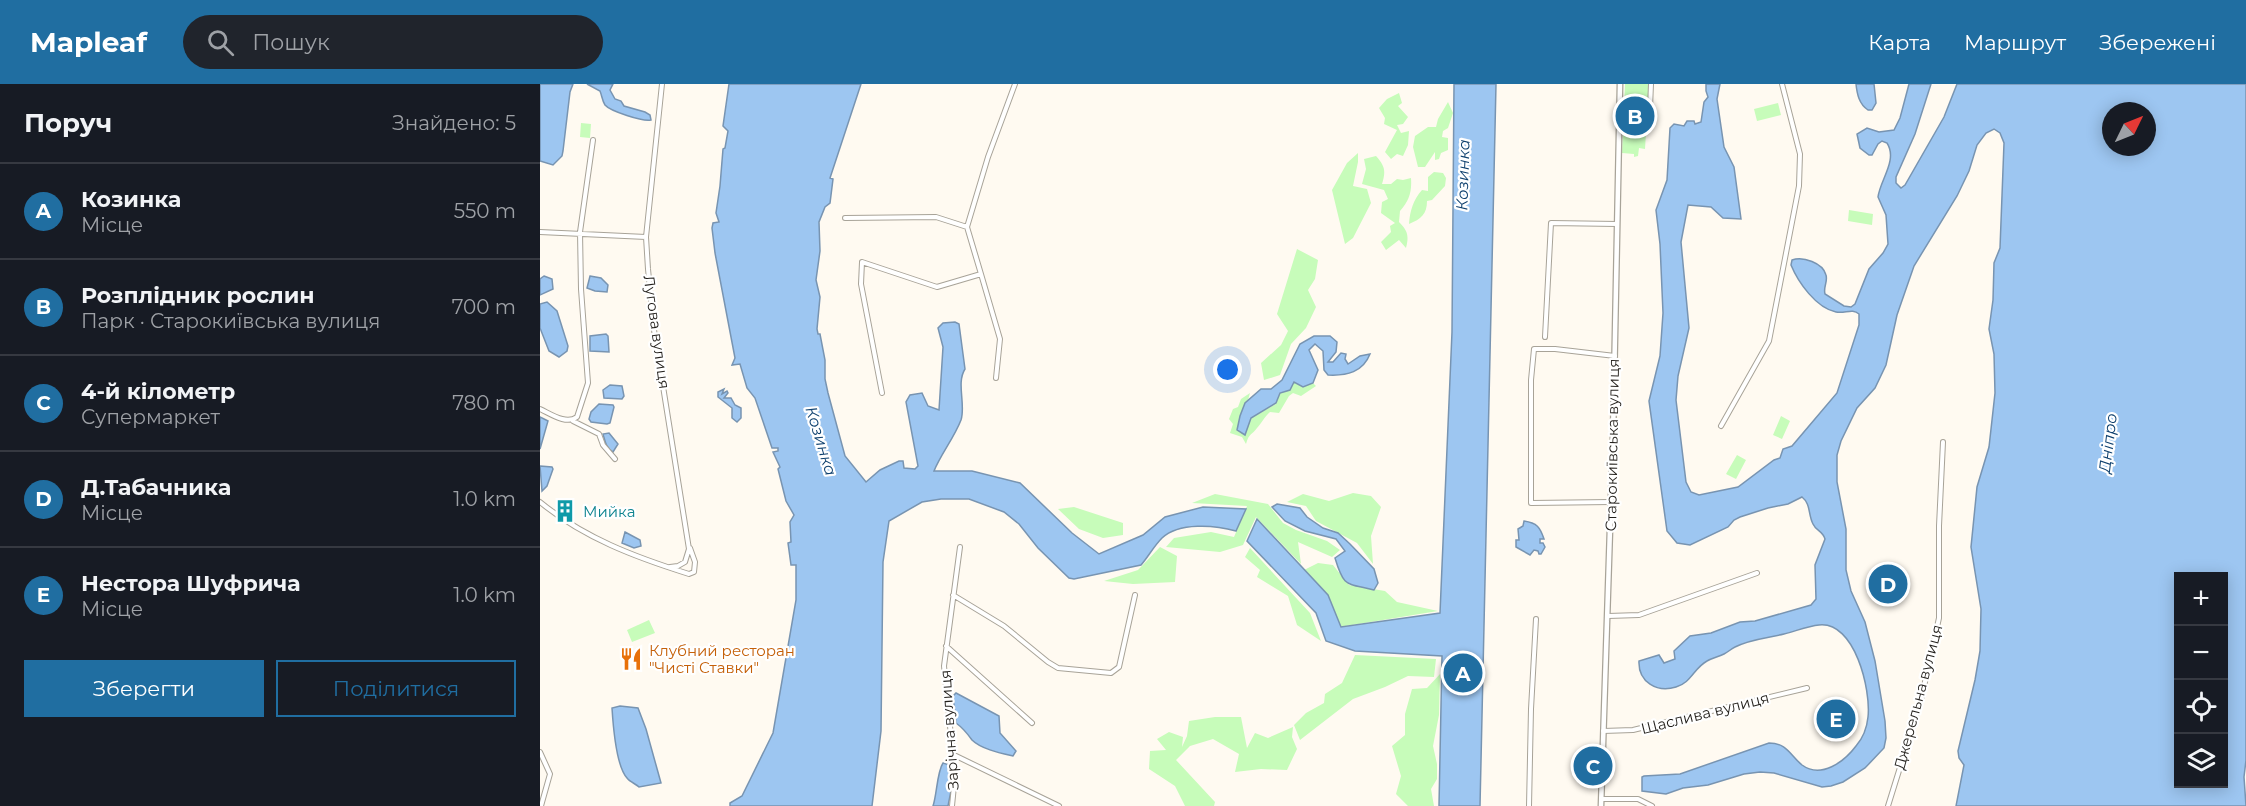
<!DOCTYPE html>
<html lang="uk">
<meta charset="utf-8">
<style>
:root{--surface:#171b24;--page:#20242c;--text:#f1f3f6;--muted:#9ea1a6;--line:#363941;--accent:#206ea1}
body{margin:0;font-family:Montserrat,sans-serif;background:var(--page);color:var(--text)}
.controls{position:absolute;right:18px;bottom:18px;display:grid;overflow:hidden;border-radius:0px;box-shadow:0 3px 15px #0003}
.controls button{width:54px;height:54px;display:grid;place-items:center;padding:0;border:0;border-bottom:2px solid var(--line);background:var(--surface);color:var(--text);font:30px sans-serif}
.compass{position:absolute;left:1562px;top:18px;width:54px;height:54px;border-radius:50%;background:var(--surface);box-shadow:0 3px 15px #0003;rotate:47deg}
.you{position:absolute;left:688px;top:286px;width:21px;height:21px;margin:-15px;border:4px solid #fff;border-radius:50%;background:#1a73e8;box-shadow:0 0 0 9px #1a73e833}
.badge{display:grid;place-items:center;width:39px;height:39px;border-radius:50%;background:var(--accent);color:#fff;font-size:20px;font-weight:700}
.pin{position:absolute;translate:-50% -50%;border:3px solid #fff;box-shadow:0 2px 6px #0006}
.list{margin:0;padding:0;list-style:none}
h2{display:flex;justify-content:space-between;align-items:center;height:78px;margin:0;padding:0 24px;font-size:26px}
h2 small{font-size:20px;font-weight:400;color:var(--muted)}
.list li{display:grid;grid-template-columns:39px 1fr auto;gap:18px;align-items:center;box-sizing:border-box;height:96px;padding:0 24px;border-top:2px solid var(--line)}
.list b{display:block;font-size:22px;white-space:nowrap}
.list p{margin:0;font-size:20px;white-space:nowrap;color:var(--muted)}
.list em{font-size:20px;font-style:normal;color:var(--muted)}
.actions{display:flex;gap:12px;padding:18px 24px}
.actions a{flex:1;padding:14px 0;border:2px solid var(--accent);border-radius:0px;text-align:center;font-size:21px;color:var(--accent)}
.actions .main{background:var(--accent);color:#fff}
.icon{flex:none;width:33px;height:33px;fill:none;stroke:currentColor;stroke-width:2;stroke-linecap:round;stroke-linejoin:round}
.map{position:relative;flex:none;width:1706px;height:722px;overflow:hidden}
header{display:flex;align-items:center;gap:36px;box-sizing:border-box;height:84px;padding:0 30px;background:var(--accent);color:#fff}
header strong{font-size:28px}
nav{display:flex;gap:33px;margin-inline-start:auto;font-size:21px}
.search{width:420px;height:54px;background:var(--page);display:flex;align-items:center;gap:15px;box-sizing:border-box;padding:0 21px;border-radius:33px;color:var(--muted);font-size:22px}
main{display:flex}
aside{flex:1;background:var(--surface)}
.map>svg:first-child{display:block}
.green{fill:#c7fcba}
.water{fill:#9dc6f1;stroke:#7894b1;stroke-width:1.5;fill-rule:evenodd}
.lines{fill:none;stroke-linecap:round;stroke-linejoin:round}
.minor-casing{stroke:#a8a398;stroke-width:6}
.tertiary-casing{stroke:#a8a398;stroke-width:7}
.minor{stroke:#fff;stroke-width:4}
.tertiary{stroke:#fff;stroke-width:4.5}
.labels{text-anchor:middle;dominant-baseline:central;stroke-width:4.5;stroke-linejoin:round;paint-order:stroke}
.street-label{font-size:15px;fill:#221f1b;stroke:#fff}
.culture-label{font-size:15px;fill:#0d838f;stroke:#fff;text-anchor:start}
.food-label{font-size:15px;fill:#c56008;stroke:#fff;text-anchor:start}
.water-label{font-size:16px;font-style:italic;fill:#0e406e;stroke:#fff}
</style>
<header>
<strong>Mapleaf</strong>
<div class="search"><svg class="icon" aria-label="search" viewBox="0 0 24 24"><circle cx="10" cy="10" r="6"/><path d="M15 15l6 6"/></svg>Пошук</div>
<nav><a>Карта</a><a>Маршрут</a><a>Збережені</a></nav>
</header>
<main>
<aside>
<h2>Поруч<small>Знайдено: 5</small></h2>
<ul class="list">
<li><span class="badge">A</span><div><b>Козинка</b><p>Місце</p></div><em>550 m</em></li>
<li><span class="badge">B</span><div><b>Розплідник рослин</b><p>Парк · Старокиївська вулиця</p></div><em>700 m</em></li>
<li><span class="badge">C</span><div><b>4-й кілометр</b><p>Супермаркет</p></div><em>780 m</em></li>
<li><span class="badge">D</span><div><b>Д.Табачника</b><p>Місце</p></div><em>1.0 km</em></li>
<li><span class="badge">E</span><div><b>Нестора Шуфрича</b><p>Місце</p></div><em>1.0 km</em></li>
</ul>
<div class="actions"><a class="main">Зберегти</a><a>Поділитися</a></div>
</aside>
<div class="map">
<svg width="1706" height="722" viewBox="0 0 1706 722">
<rect width="100%" height="100%" fill="#fffaf1"/>
<path class="green" d="M1085 0H1109L1105 65 1099 64 1098 72 1094 73V70L1082 69Z
M859 9 862 19 858 22 868 33 863 40 857 41 861 49 869 47 868 61 863 72 857 70 851 75 845 68 857 46 844 40 845 34 839 24 847 15Z
M908 18 913 29 908 44 903 47 902 53 908 54V66L901 69 899 75 895 76V68L885 83H878L873 63 875 52 888 43H896L898 35Z
M1238 19 1241 31 1217 37 1214 25Z
M41 39 51 40 50 54 40 53Z
M818 69V78L813 102 827 105 831 119 813 154 805 160 792 106 807 79Z
M836 72C845 82 846 87 842 100H851L857 95 863 96 871 94C872 108 869 117 860 127L859 138C868 147 869 152 866 164L859 156 846 166 841 158 851 148 850 142 855 139 841 129 842 118 848 115 844 106 822 100 826 85 824 75Z
M894 88 903 89 906 94 905 102 892 116 887 117C887 130 881 135 869 140 870 127 873 116 882 106L888 107V93Z
M1309 126 1333 130 1332 141 1308 137Z
M757 165 778 176 775 195 768 206 776 223 766 244 751 260 740 291 724 296 721 279 741 261 748 247 737 230Z
M754 297 762 303 773 299 776 302 761 312 753 309 749 312 739 329 730 328C724 333 722 339 717 344 712 351 709 349 706 360L702 353 690 349 693 340 689 335 693 325 698 323 701 315 710 309 708 316 705 319 711 334 736 320 740 309Z
M1241 332 1250 337 1242 355 1233 351Z
M1197 371 1206 376 1196 395 1186 390Z
M813 409 831 412 841 423 831 452 833 480 817 459 776 437 766 422 747 418 763 410 789 417Z
M675 410 728 420 743 439 756 446 787 457 800 466 792 473 758 458 761 480 716 433 703 461 680 468 626 463 634 454 671 448 694 453 707 422 652 419Z
M534 423 583 439V451L563 454 539 445 518 425Z
M620 463 637 472 635 498 593 500 564 497 598 486Z
M710 464 770 529 781 557 757 541 748 512 717 493 720 486 705 473Z
M778 479 793 481 809 501 845 507 857 518 898 527 800 543 788 511 764 486Z
M109 536 115 549 92 558 87 546Z
M815 571 896 575 894 593 868 592 845 603 813 615 760 656 754 641 766 629 784 619 785 610 802 599Z
M900 590 899 631 893 662 897 680V695L891 705 894 722H868L856 710 861 692 852 662 865 651V630L872 605 887 604Z
M675 633H701L707 664 715 649 728 654 753 643 752 653 757 665 747 686 721 685 695 688 699 670 673 655 650 662 636 676 675 718 674 722H645L635 702 609 685 610 667 626 666 617 655 629 648 643 653 642 663 647 652 649 637Z"/>
<path class="water" d="M0 0H33L30 8 23 67 22 72 13 81 0 77Z
M47 0H73L70 6 75 15 81 17 84 22 105 28 110 31 111 36C103 38 70 27 65 21 62 16 62 12 60 7Z
M189 0H321L290 94 293 95 290 119 285 123 279 138 280 167 276 196 280 213 277 245 278 250H280L285 276V295L288 309 305 372 326 398 340 386 359 377H363L364 384 375 385 378 382 366 318 370 311 382 309 388 322 399 326 403 263 398 244 403 239 415 238 419 240 425 285C416 299 426 321 421 336 414 354 401 370 394 387H432L480 399 532 449 559 470 603 451 625 433 663 423 706 425 696 447C675 441 639 438 622 454 614 462 608 473 601 481L534 495 529 494 498 464 479 440 464 428 429 415H401L382 418 349 437 343 478 341 647 332 722H190V719L202 712 233 649 256 516V481H251L248 459 251 458 250 438 254 431 246 417 238 385 240 383 233 368 238 367V364H232L215 314 207 304 200 280 192 281 195 274 175 169 172 144 173 139 179 138 176 129 180 102 183 65 185 64 188 47 183 42Z
M914 0H956L940 722H899L902 572 815 567 786 557 776 529 707 457 717 435 788 511 801 543 900 529 912 248Z
M1166 0H1180L1177 15 1184 63 1194 83 1201 135 1183 134 1171 123 1148 121 1141 158 1149 244 1138 292 1136 316 1146 398 1151 408 1159 411 1198 403 1234 376 1240 374 1243 365 1252 362 1297 309 1319 241V230C1312 224 1305 230 1296 228 1276 224 1258 198 1251 181L1252 176C1263 172 1283 179 1286 191 1288 198 1283 203 1285 210L1304 222 1311 223 1315 220 1329 185 1343 169 1348 160 1346 131 1338 113C1340 96 1358 76 1347 59L1342 57 1338 60 1332 71H1329L1320 64 1317 50 1327 44 1339 48 1354 46 1360 34 1369 0H1391L1375 50 1356 93V99L1361 104 1365 101 1404 33 1417 0H1706V676L1704 693 1706 722H1416L1424 681 1419 674 1418 667 1435 596 1440 567 1441 525 1431 463 1437 403 1449 363 1455 309 1454 270 1449 245 1453 216 1454 179 1460 164 1464 59 1460 49 1454 45 1446 49 1437 61 1429 87 1417 112 1374 182 1357 231 1346 281 1335 304 1317 324 1301 357 1297 371V398L1306 445V486L1311 507 1325 538 1335 577 1345 637 1346 654 1344 664 1325 684 1303 698 1291 702 1282 703 1234 689 1220 688 1204 690 1168 701 1143 704 1126 710 1102 707V693L1104 692 1140 690 1229 659C1247 659 1250 671 1262 681 1281 695 1304 678 1316 662 1323 654 1327 643 1328 633 1331 606 1315 537 1279 541 1268 542 1256 547 1244 550 1228 554 1210 555 1195 563 1191 565 1188 568 1184 570 1178 573 1172 574 1167 577 1154 584 1151 599 1136 603 1117 609 1098 598 1099 577L1119 571 1124 579 1135 575 1134 567 1150 552 1171 549 1200 538 1215 537 1271 521 1276 515 1275 481 1285 455C1283 447 1276 447 1273 440 1268 431 1271 420 1262 413L1248 420 1228 424 1200 433 1194 436 1188 443 1150 461 1137 459 1127 447 1109 317 1120 272 1123 229 1120 160 1116 126 1127 96 1130 44 1134 40 1144 42 1147 37H1154L1155 40 1161 38 1164 18 1168 13 1166 7ZM1571 27H1607V63H1571ZM1638 493H1684V700H1638Z
M1316 0H1334L1336 19 1332 26H1328C1319 20 1317 10 1316 0Z
M4 192 12 195 13 205 0 211V195Z
M50 192 61 194 68 201 67 208 55 207 47 204Z
M7 218 17 227 28 262 27 267 19 273 9 267 0 244V220Z
M66 250 68 252 69 268 50 267V252Z
M774 252H790L797 258 796 268 788 278H793L801 269 806 270 805 275 808 280 820 272 830 270C823 288 807 292 788 291L784 286 783 267 775 260 769 266 778 286 773 299 763 303 754 298 750 306 740 309 736 319 711 334 705 351 697 346 700 332 705 319 721 305H731L742 296 760 260Z
M70 301 82 302 84 312 82 315 64 314 63 306Z
M184 305 182 310 187 307 188 309 184 314H191L195 321 201 324V334L197 338 192 334V324L178 313V308Z
M59 320 73 321 74 323 70 339 67 340 51 338 49 335 51 328Z
M0 333 8 337 0 365Z
M69 349 78 360 73 368C66 364 65 357 63 350Z
M0 382 12 383 13 385 7 402 2 407Z
M737 420 760 424 767 433 783 444 798 449 810 460 834 485 838 499 834 506C806 499 804 504 795 474L805 467 796 455 765 447 745 437 732 423Z
M984 437C997 439 1000 443 1004 455H1000V459H1003L1005 463 1001 470H999L998 467 994 466 990 471 976 463V456H979L978 445 983 442Z
M85 448 100 456 101 462 94 464 82 459Z
M416 609 459 632 460 649 476 667 473 672C460 669 441 665 432 656 427 649 423 644 416 639L413 612Z
M80 622 98 624 106 645 121 699 99 703C96 700 90 698 87 694 76 682 73 640 72 624Z
M403 679 410 681 411 707 408 722H393C397 710 397 688 403 679Z"/>
<g class="lines">
<g class="minor-casing">
<path id="minor" d="M122 0 106 153 108 185 114 246 149 465 145 478 138 482 130 483
M1110 24 1111 0
M305 134 396 133 427 143
M0 148 106 153
M441 190 460 255 456 294
M1005 253 1011 139 1077 140
M342 309 321 200 322 178 397 203 441 190 427 143 448 73 475 0
M0 325C11 330 26 341 37 333L48 299 41 205 40 148 53 56
M33 337 59 350 63 361 75 375
M1181 342 1229 257 1259 102 1260 70 1242 0
M0 418C44 454 95 473 149 490L154 488 155 478 150 464
M1071 418 991 419V296L994 265H1015L1075 272
M413 511 464 542 508 578 518 584 571 589 579 583 595 511
M1068 532 1099 531 1217 489
M406 562 492 639
M1063 647 1093 646 1267 604
M0 668 10 690 1 722
M414 671 519 722
M1061 715H1098L1112 722
M412 722 415 692 404 582 420 463
M989 722 991 625 996 535
M1348 722 1381 616 1399 534V442L1403 358"/>
</g>
<g class="tertiary-casing">
<path id="tertiary" d="M1061 722 1073 352 1080 0"/>
</g>
<use href="#minor" class="minor"/>
<use href="#tertiary" class="tertiary"/>
</g>
<defs>
<g id="building-bare" transform="scale(1.8)"><path d="M-4-6H4V6H1V3H-1V6H-4ZM-2.5-4.3h1.7v1.8h-1.7ZM.8-4.3h1.7v1.8H.8ZM-2.5-1h1.7V.8h-1.7ZM.8-1h1.7V.8H.8Z" fill="#0f9aa8" stroke="#fff" stroke-width="2.5" paint-order="stroke"/></g>
<g id="restaurant-bare" transform="scale(1.8)"><path d="M-5-6h1v4h1v-4h1v4h1v-4h1v5L-1.5 .5V6h-2V.5L-5-1ZM5-6V6H3V1.5H1.5Q1.5-4 5-6Z" fill="#e8710a" stroke="#fff" stroke-width="2.5" paint-order="stroke"/></g>
</defs>
<g fill-rule="evenodd">
<use href="#building-bare" x="25" y="427"/>
<use href="#restaurant-bare" x="91" y="575"/>
</g>
<g class="labels">
<g class="street-label">
<text transform="translate(117 248) rotate(82)">Лугова вулиця</text>
<text transform="translate(1072 361) rotate(-89)">Старокиївська вулиця</text>
<text transform="translate(1378 613) rotate(-75)">Джерельна вулиця</text>
<text transform="translate(1165 629) rotate(-14)">Щаслива вулиця</text>
<text transform="translate(409 646) rotate(-94)">Зарічна вулиця</text>
</g>
<g class="culture-label">
<text x="43" y="427">Мийка</text>
</g>
<g class="food-label">
<text x="109" y="566">Клубний ресторан<tspan x="109" dy="17">"Чисті Ставки"</tspan></text>
</g>
<g class="water-label">
<text transform="translate(923 91) rotate(-88)">Козинка</text>
<text transform="translate(281 357) rotate(73)">Козинка</text>
<text transform="translate(1568 359) rotate(-83)">Дніпро</text>
</g>
</g>
</svg>
<div class="controls">
<button>+</button>
<button>−</button>
<button><svg class="icon" aria-label="locate" viewBox="0 0 24 24"><circle cx="12" cy="12" r="6"/><path d="M12 2v4M12 18v4M2 12h4M18 12h4"/></svg></button>
<button><svg class="icon" aria-label="layers" viewBox="0 0 24 24"><path d="M12 4l9 5-9 5-9-5zM3 14l9 5 9-5"/></svg></button>
</div>
<svg class="compass" viewBox="-18 -18 36 36"><path d="M0-13l5 13h-10z" fill="#e53935"/><path d="M0 13l5-13h-10z" fill="#9ea1a6"/></svg>
<div class="you"></div>
<div class="pin badge" style="left:923px;top:589px">A</div>
<div class="pin badge" style="left:1095px;top:32px">B</div>
<div class="pin badge" style="left:1053px;top:682px">C</div>
<div class="pin badge" style="left:1348px;top:500px">D</div>
<div class="pin badge" style="left:1296px;top:635px">E</div>
</div>
</main>
